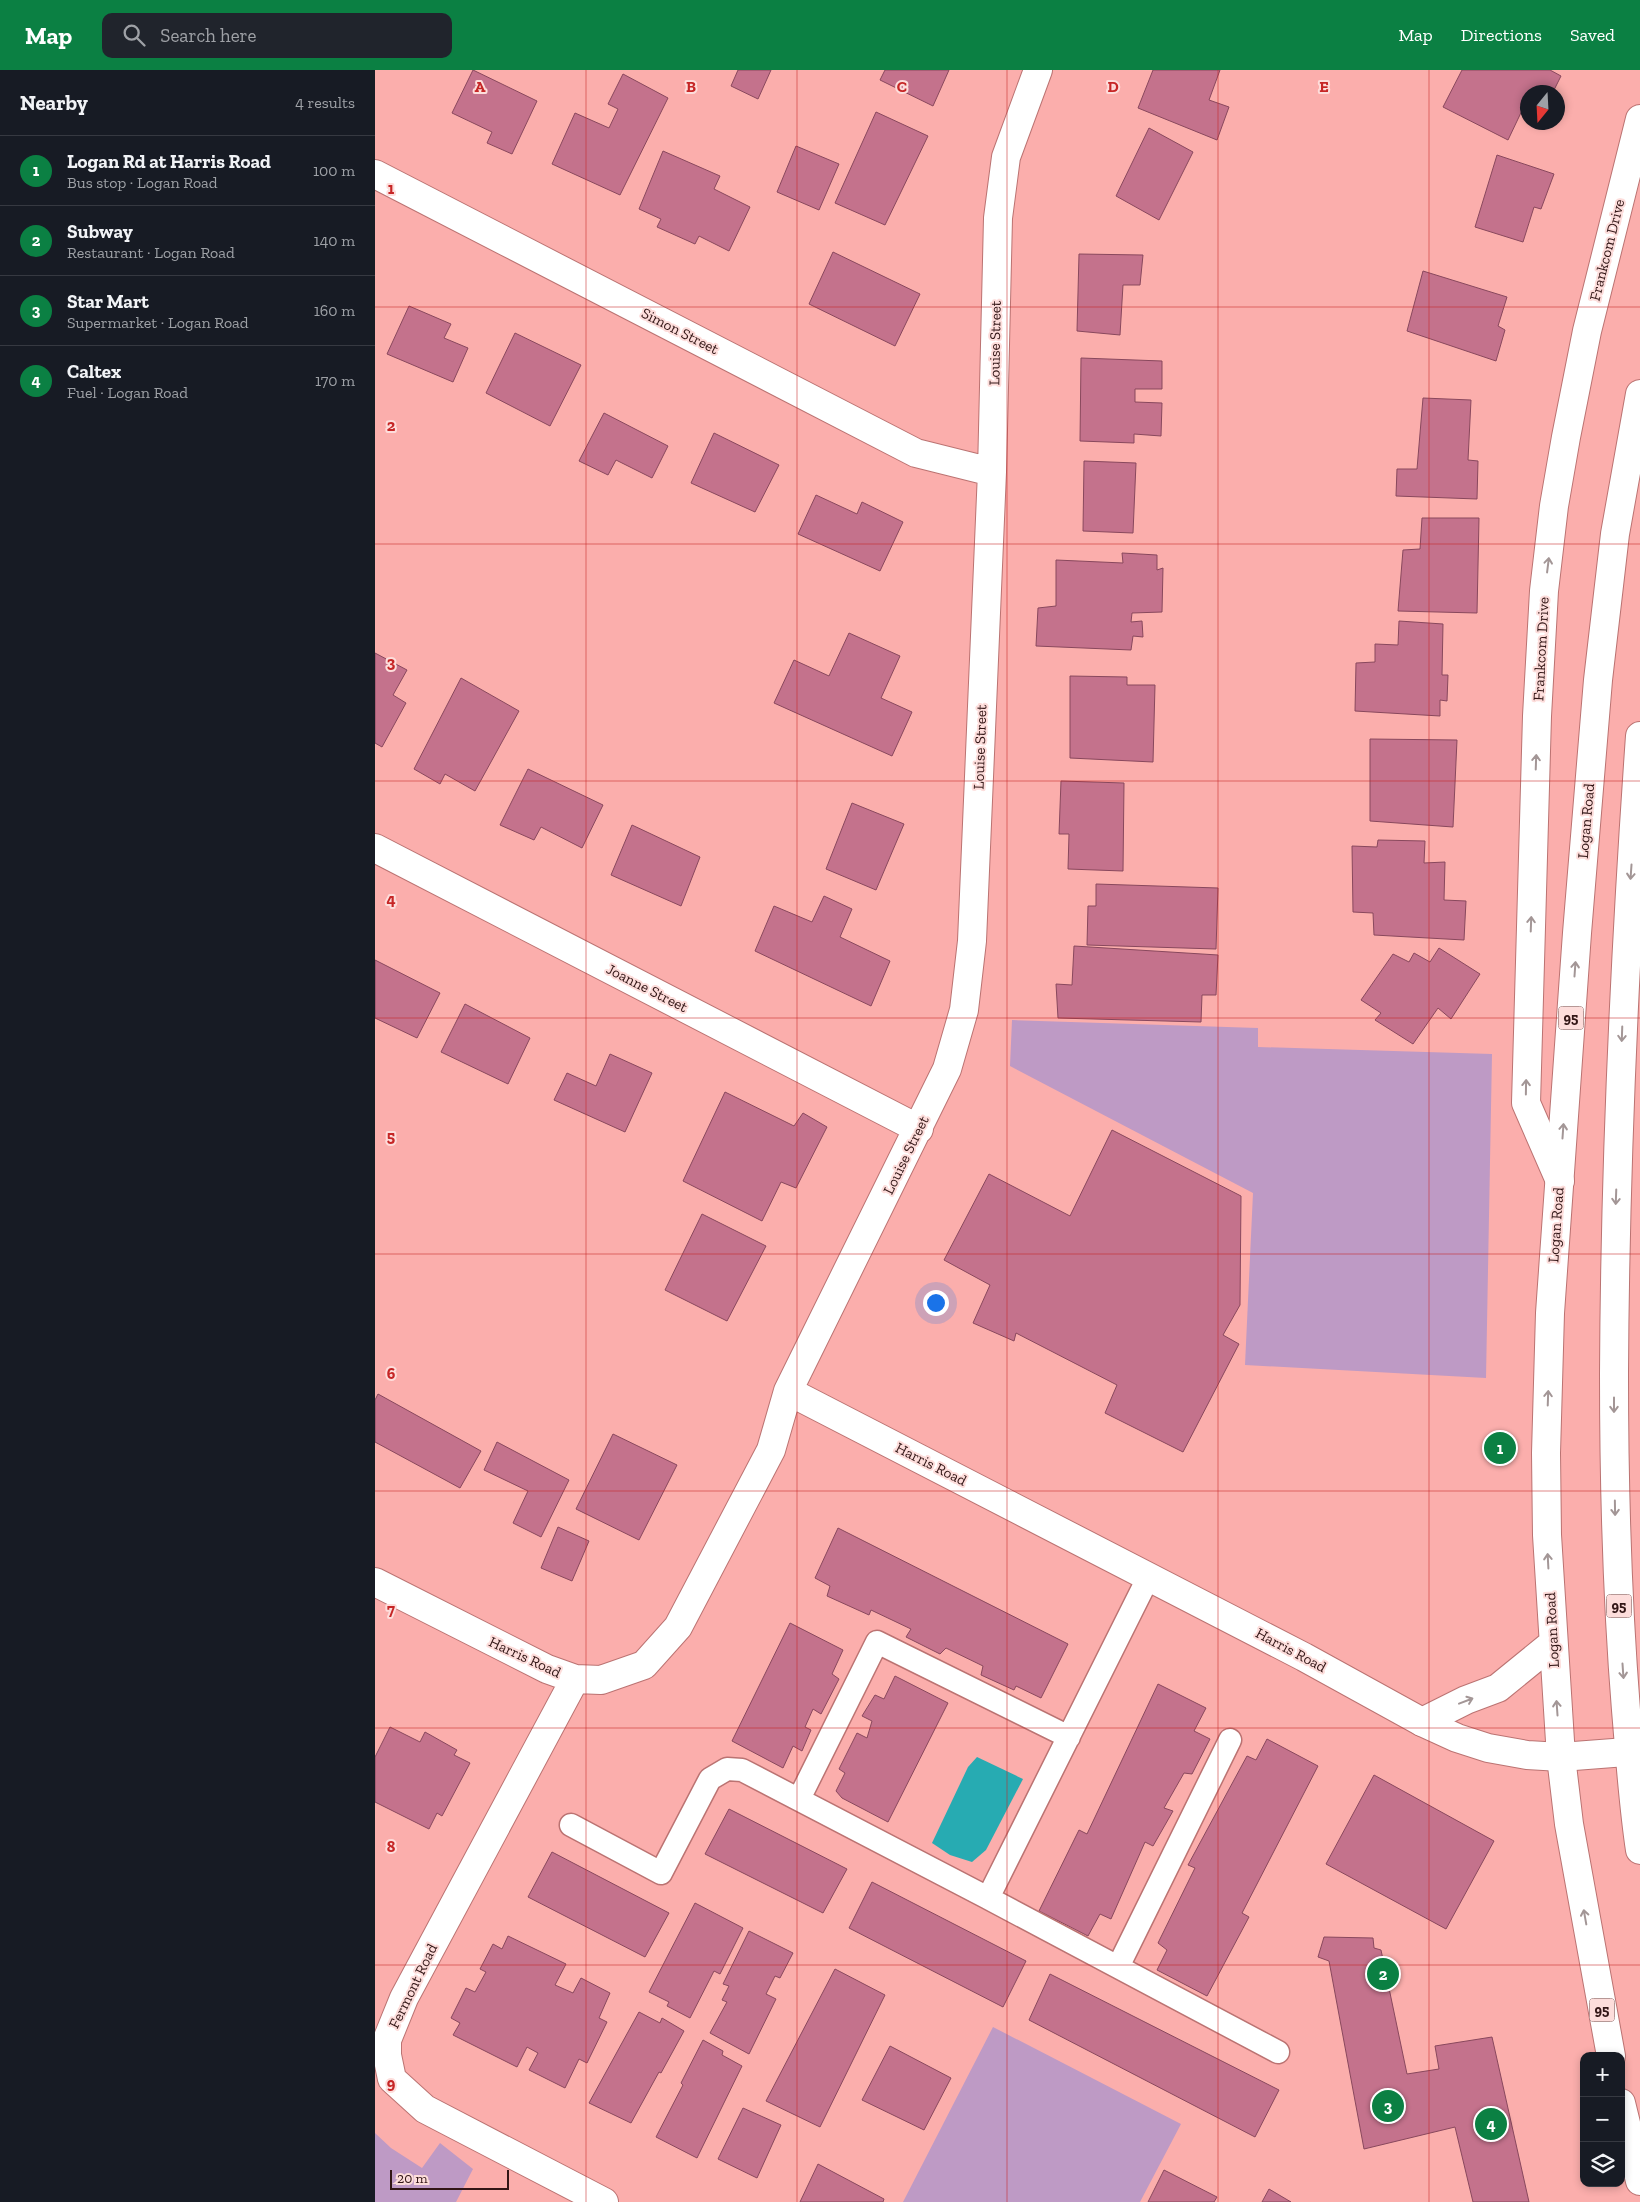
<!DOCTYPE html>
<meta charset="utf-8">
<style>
:root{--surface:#171b24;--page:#20242c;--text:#f1f3f6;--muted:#9ea1a6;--line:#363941;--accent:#0b8043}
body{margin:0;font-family:"Zilla Slab",serif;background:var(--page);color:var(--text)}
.controls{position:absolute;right:15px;bottom:15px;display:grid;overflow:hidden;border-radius:10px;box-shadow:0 2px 8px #0003}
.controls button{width:45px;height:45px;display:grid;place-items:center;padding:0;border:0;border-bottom:1px solid var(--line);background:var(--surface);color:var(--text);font:25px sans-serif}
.compass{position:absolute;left:1145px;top:15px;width:45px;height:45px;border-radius:50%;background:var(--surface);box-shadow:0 2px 8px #0003;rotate:198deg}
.scale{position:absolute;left:15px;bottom:12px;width:119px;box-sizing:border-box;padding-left:5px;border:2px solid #321616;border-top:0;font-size:14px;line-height:18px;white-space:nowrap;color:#321616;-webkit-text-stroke:4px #fddddb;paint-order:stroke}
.you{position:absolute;left:560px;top:1232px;width:18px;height:18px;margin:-12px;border:4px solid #fff;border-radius:50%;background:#1a73e8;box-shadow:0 0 0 8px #1a73e833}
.badge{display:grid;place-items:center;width:32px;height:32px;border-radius:50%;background:var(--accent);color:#fff;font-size:16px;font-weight:700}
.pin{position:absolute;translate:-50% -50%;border:2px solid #fff;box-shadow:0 1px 5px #0006}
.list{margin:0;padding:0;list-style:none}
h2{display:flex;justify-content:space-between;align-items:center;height:65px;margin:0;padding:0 20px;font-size:21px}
h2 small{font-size:16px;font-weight:400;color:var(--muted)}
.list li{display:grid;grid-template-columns:32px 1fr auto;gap:15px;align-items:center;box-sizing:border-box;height:70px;padding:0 20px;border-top:1px solid var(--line)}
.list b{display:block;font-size:19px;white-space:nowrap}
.list p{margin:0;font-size:16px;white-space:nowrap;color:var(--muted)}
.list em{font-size:16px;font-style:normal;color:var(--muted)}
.icon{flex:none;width:28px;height:28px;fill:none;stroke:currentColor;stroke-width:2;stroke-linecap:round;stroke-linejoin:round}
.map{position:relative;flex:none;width:1265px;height:2132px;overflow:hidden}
header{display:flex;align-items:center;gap:30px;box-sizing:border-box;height:70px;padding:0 25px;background:var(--accent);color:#fff}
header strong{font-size:24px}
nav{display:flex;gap:28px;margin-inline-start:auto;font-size:18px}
.search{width:350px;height:45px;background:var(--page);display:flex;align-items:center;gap:12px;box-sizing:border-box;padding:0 18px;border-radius:10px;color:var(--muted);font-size:19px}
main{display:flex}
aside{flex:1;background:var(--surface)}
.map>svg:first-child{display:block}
.green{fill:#be9ac5}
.water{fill:#27abb2}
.building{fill:#c4728c;stroke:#89485d}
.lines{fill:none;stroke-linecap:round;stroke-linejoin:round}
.service-casing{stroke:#bb7372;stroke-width:25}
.minor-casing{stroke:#bb7372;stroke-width:30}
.primary-casing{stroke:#bb7372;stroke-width:30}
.service{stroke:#fff;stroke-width:22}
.minor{stroke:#fff;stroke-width:28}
.primary{stroke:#fff;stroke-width:28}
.oneway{stroke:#a39696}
.grid{fill:none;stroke:#c62626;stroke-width:1;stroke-opacity:0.55}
.labels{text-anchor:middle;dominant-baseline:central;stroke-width:4;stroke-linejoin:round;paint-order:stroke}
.shield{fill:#fddddb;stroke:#6f5251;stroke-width:1}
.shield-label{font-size:14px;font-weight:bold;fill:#321616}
.street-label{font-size:15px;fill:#321616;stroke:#fddddb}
.grid-label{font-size:16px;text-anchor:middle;font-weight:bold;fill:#c62626;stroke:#fddddb;stroke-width:4;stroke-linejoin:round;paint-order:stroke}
</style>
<header>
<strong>Map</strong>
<div class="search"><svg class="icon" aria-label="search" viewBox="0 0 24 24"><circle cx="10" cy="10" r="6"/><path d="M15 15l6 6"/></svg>Search here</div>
<nav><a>Map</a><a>Directions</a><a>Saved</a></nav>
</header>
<main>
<aside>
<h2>Nearby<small>4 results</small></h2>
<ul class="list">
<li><span class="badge">1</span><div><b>Logan Rd at Harris Road</b><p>Bus stop · Logan Road</p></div><em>100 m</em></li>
<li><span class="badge">2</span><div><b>Subway</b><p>Restaurant · Logan Road</p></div><em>140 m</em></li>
<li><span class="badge">3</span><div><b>Star Mart</b><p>Supermarket · Logan Road</p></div><em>160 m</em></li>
<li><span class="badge">4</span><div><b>Caltex</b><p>Fuel · Logan Road</p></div><em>170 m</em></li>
</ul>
</aside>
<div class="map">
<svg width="1265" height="2132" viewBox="0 0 1265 2132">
<rect width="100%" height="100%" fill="#fbaeac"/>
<path class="green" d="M637 950 883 958V977L1117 984 1111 1308 870 1295 878 1123 635 996Z
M618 1957 806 2054 765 2132H528Z
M0 2063 16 2078 47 2098 65 2073 98 2099 81 2132H0Z"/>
<path class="water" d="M602 1687 648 1709 611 1780 597 1792 575 1785 557 1773 593 1697Z"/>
<path class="building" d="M98 0 162 31 137 84 112 73 117 62 77 43Z
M363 0H396L383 29 356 16Z
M510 0H574L558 36 505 10Z
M778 0H845L834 30 854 37 842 70 763 38Z
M1087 0H1175L1186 6 1178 22H1152V30L1133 70 1068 37Z
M248 4 293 28 245 125 177 94 200 43 234 58 243 39 233 34Z
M501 42 553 66 510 155 460 133Z
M774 58 818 82 784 150 741 126Z
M421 76 464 94 444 140 402 122Z
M288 81 345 106 339 119 375 137 354 181 324 166 320 174 282 157 286 149 264 139Z
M1122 85 1179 104 1166 139 1159 137 1148 172 1100 157Z
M458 182 545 224 520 276 434 234Z
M704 184 768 185 765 215H748L745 265 702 261Z
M1048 201 1132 227 1123 256 1130 260 1121 291 1032 261Z
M34 236 76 254 69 268 93 278 78 312 12 284Z
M140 263 206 295 175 356 111 323Z
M706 288 787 291V319H760V332L787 333 786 366 759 364V373L705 371Z
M1048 328 1096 330 1093 390 1103 391 1102 429 1021 426 1022 399H1042Z
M229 343 293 376 277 408 241 390 233 405 204 391Z
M339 363 404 395 380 442 316 413Z
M709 391 761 393 758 463 708 461Z
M441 425 482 444 487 432 528 452 505 501 423 464Z
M1047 448H1104L1102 543 1023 541 1028 480 1045 479Z
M747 483 782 485V500L788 498 787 542 757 543 756 552 767 551 768 567 758 566 756 580 661 576 663 538 681 536V490L748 493Z
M1024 551 1068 554 1067 605H1073L1072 631 1065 630V646L980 641 981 593 1000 592V574L1023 575Z
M474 563 525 586 506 628 537 642 517 686 399 633 419 590 454 606Z
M0 583 32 600 18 625 31 633 7 677 0 673Z
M695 606 752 607V615H780L778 692 695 688Z
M86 608 144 641 100 721 70 704 65 714 39 699Z
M995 669 1082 670 1078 757 995 751Z
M153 699 228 735 207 778 166 757 159 770 125 755Z
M686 711 749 713 748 801 693 799 694 764H684Z
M477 733 529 754 501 820 451 799Z
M257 755 325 787 306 836 236 805Z
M1003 770 1050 771 1049 793 1070 792 1069 830 1091 831 1089 870 999 865 998 843 978 842 977 776 1002 777Z
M721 814 843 818 841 879 712 875 713 836H721Z
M449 826 477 839 465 867 515 891 496 936 380 881 399 836 437 852Z
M699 876 843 885 841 925H827L826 952 683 948 681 914 697 915Z
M1064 878 1105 904 1076 949 1063 938 1038 974 1000 950 1006 943 986 930 1018 884 1034 892 1039 883 1055 892Z
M0 890 65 923 42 968 0 948Z
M90 934 155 968 133 1014 66 982Z
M235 984 277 1003 250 1062 179 1030 192 1003 221 1016Z
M350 1022 419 1056 428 1043 452 1057 421 1118 406 1112 387 1151 308 1111Z
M737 1060 866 1126 865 1235 848 1265 864 1274 808 1382 730 1343 742 1315 641 1263 639 1271 598 1253 615 1215 569 1190 614 1104 695 1146Z
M327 1144 391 1176 352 1251 290 1220Z
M3 1324 106 1381 85 1418 0 1372V1330Z
M238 1364 302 1395 264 1470 201 1439Z
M122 1372 194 1410 166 1467 138 1453 153 1421 109 1400Z
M183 1457 214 1471 197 1511 166 1498Z
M463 1458 693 1574 666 1628 641 1616 639 1620 606 1605 608 1596 571 1578 565 1584 531 1567 536 1559 496 1540 494 1545 452 1526 455 1516 440 1508Z
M415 1553 468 1580 457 1604 464 1609 446 1644 438 1639 430 1657 436 1660 427 1681 418 1676 408 1698 357 1671Z
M520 1606 573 1633 513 1752 467 1728 461 1721 470 1703 464 1699 482 1663 492 1668 497 1651 487 1646 500 1625 509 1629Z
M783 1614 831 1638 819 1661 835 1669 817 1704 809 1703 789 1738 798 1741 778 1776 770 1772 736 1849 725 1844 713 1866 664 1841 704 1760 712 1764Z
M15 1657 45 1672 50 1662 82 1680 79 1685 95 1693 67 1746 62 1743 54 1759 0 1732V1687Z
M892 1669 943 1696 867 1843 874 1847 832 1926 782 1900 792 1880 783 1873 820 1798 813 1795 872 1686 881 1690Z
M999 1705 1119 1771 1071 1859 951 1794Z
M354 1739 472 1799 448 1843 330 1784Z
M177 1782 294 1843 270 1887 153 1827Z
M497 1812 651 1891 628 1937 474 1858Z
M320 1833 368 1858 345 1904 339 1901 315 1948 292 1936 294 1932 274 1922Z
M374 1861 418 1883 405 1908 400 1906 391 1924 401 1929 374 1984 335 1963 352 1932 347 1930 354 1916 348 1914Z
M133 1866 191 1894 180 1915 198 1923 206 1908 235 1923 224 1948 232 1952 212 1993 204 1989 190 2018 154 2000 163 1983 152 1977 142 1997 78 1965 85 1953 76 1948 91 1918 100 1922 111 1902 105 1899 118 1874 127 1879Z
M949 1867 998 1868 999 1878 1006 1880 1032 2004 1064 1999 1060 1976 1117 1967 1154 2132H1098L1080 2057 989 2079 954 1891 943 1887Z
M460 1899 510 1925 445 2057 391 2031Z
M675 1904 904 2020 880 2067 654 1950Z
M264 1942 285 1953 287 1948 309 1961 286 2003 284 2002 256 2053 214 2033Z
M328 1970 348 1981 347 1985 367 1996 322 2088 281 2067 308 2015 306 2013Z
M515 1976 576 2008 549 2060 487 2030Z
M368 2038 406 2055 382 2108 343 2089Z
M443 2094 509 2129 508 2132H425Z
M789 2100 842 2127 839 2132H773Z
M894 2119 916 2132H887Z"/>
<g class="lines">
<g class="service-casing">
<path id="service" d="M774 1506 613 1828 903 1982
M424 1729 502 1572 694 1667
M196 1755 286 1803 335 1709 352 1699 367 1700 613 1828
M743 1897 855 1670"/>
</g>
<g class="minor-casing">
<path id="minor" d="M0 104 541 383 617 402
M0 778 544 1059
M1185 1111 1151 1033 1162 646 1169 521 1179 436 1191 367 1212 261 1265 49
M413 1321 929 1587 1047 1652 1082 1668 1113 1678 1152 1685 1186 1687 1265 1681
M0 1512 172 1599 200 1609 226 1610 269 1595 303 1557 396 1380 413 1321 572 999 589 940 597 871 617 402 623 148 631 87 663 0
M200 1609 29 1928 12 1970V1985L17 2009 50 2039 229 2132"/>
</g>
<g class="primary-casing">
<path id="primary" d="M1265 666C1250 879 1240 1091 1239 1304 1239 1417 1242 1528 1251 1640 1255 1687 1258 1734 1265 1780
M1047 1652 1091 1630 1123 1618 1177 1574
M1236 1986 1194 1754 1186 1687 1172 1465 1171 1383 1175 1243 1202 863 1223 610 1240 464 1265 324
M1246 2033 1265 2111"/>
</g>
<use href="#service" class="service"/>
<use href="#minor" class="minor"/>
<use href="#primary" class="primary"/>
</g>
<defs><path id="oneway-shaft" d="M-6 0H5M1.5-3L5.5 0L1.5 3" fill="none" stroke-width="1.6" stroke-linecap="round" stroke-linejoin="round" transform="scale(1.25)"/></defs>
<g class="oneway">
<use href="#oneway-shaft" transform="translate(1173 495) rotate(-83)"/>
<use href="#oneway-shaft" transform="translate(1161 692) rotate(-88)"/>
<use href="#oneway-shaft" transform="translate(1256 802) rotate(94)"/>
<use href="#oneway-shaft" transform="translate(1156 854) rotate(-88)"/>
<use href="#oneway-shaft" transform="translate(1200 899) rotate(-86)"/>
<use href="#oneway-shaft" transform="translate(1247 964) rotate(92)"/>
<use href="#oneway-shaft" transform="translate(1151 1017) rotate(-89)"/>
<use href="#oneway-shaft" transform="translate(1188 1061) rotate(-86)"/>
<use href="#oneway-shaft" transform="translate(1241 1127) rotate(92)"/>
<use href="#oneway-shaft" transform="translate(1173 1328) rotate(-88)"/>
<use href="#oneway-shaft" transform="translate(1239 1335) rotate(90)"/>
<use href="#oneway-shaft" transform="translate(1240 1438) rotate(89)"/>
<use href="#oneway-shaft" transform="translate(1173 1491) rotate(-93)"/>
<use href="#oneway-shaft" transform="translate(1248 1601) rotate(86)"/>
<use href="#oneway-shaft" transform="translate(1091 1631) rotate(-21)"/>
<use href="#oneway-shaft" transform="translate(1182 1638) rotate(-94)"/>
<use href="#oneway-shaft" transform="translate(1210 1847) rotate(-100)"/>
</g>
<path class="grid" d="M211 0V2132M422 0V2132M632 0V2132M843 0V2132M1054 0V2132M0 237H1265M0 474H1265M0 711H1265M0 948H1265M0 1184H1265M0 1421H1265M0 1658H1265M0 1895H1265"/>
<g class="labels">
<g class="shield">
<rect x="1183.5" y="936.5" width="25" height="23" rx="4"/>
<rect x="1231.5" y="1524.5" width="25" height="23" rx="4"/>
<rect x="1214.5" y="1928.5" width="25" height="23" rx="4"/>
</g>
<g class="shield-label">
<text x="1196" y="948">95</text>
<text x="1244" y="1536">95</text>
<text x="1227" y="1940">95</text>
</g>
<g class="street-label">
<text transform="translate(1232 180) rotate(-76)">Frankcom Drive</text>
<text transform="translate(305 261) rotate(27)">Simon Street</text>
<text transform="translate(620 273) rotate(-89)">Louise Street</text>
<text transform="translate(1166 579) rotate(-87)">Frankcom Drive</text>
<text transform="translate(605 677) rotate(-88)">Louise Street</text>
<text transform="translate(1211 751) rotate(-85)">Logan Road</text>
<text transform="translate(272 918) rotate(27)">Joanne Street</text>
<text transform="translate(531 1085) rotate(-64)">Louise Street</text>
<text transform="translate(1181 1155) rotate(-86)">Logan Road</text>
<text transform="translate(556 1394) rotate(27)">Harris Road</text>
<text transform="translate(1177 1560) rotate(-93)">Logan Road</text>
<text transform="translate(916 1580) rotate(28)">Harris Road</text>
<text transform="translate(150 1587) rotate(25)">Harris Road</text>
<text transform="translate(38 1916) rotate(-64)">Fermont Road</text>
</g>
</g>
<g class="grid-label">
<text x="105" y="22">A</text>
<text x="316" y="22">B</text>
<text x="527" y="22">C</text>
<text x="738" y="22">D</text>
<text x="949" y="22">E</text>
<text x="16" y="124">1</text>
<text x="16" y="361">2</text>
<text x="16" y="598">3</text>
<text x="16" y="835">4</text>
<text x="16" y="1072">5</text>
<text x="16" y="1309">6</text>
<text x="16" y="1545">7</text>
<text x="16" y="1782">8</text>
<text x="16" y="2019">9</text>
</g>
</svg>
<div class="controls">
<button>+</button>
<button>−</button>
<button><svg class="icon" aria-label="layers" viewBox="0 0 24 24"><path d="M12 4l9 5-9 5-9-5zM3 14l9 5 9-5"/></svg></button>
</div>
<svg class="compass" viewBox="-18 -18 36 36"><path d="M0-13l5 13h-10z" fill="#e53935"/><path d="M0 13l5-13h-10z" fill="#9ea1a6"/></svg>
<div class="scale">20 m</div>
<div class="you"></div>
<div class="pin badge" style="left:1125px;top:1378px">1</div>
<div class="pin badge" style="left:1008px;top:1904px">2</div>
<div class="pin badge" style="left:1013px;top:2036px">3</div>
<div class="pin badge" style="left:1116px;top:2054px">4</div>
</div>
</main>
